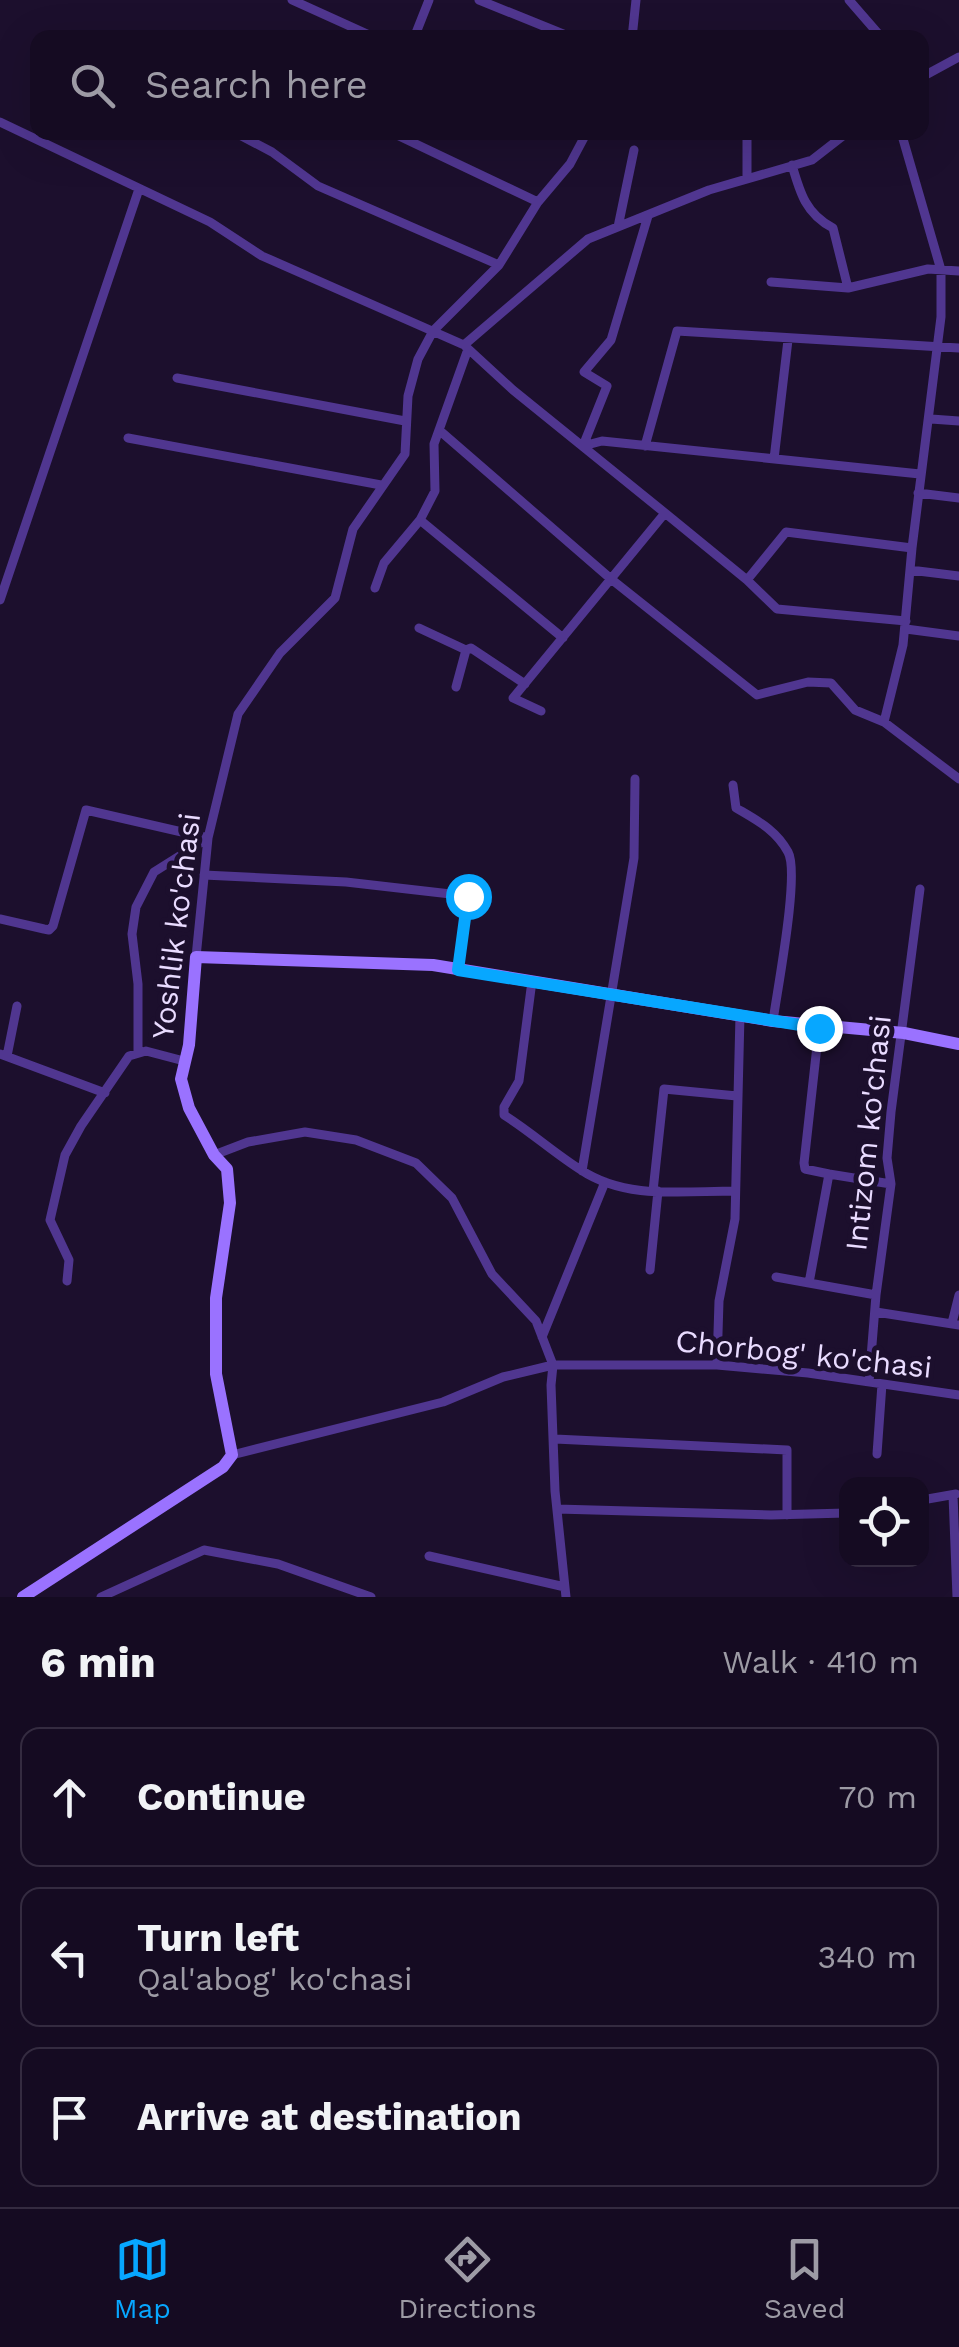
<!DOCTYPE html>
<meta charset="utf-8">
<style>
:root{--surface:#150b22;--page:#22192f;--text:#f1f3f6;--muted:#9d9ba5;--line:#342b40;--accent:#07a7ff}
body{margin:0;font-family:"Work Sans",sans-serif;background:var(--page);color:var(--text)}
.controls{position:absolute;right:30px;bottom:30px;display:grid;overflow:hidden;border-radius:20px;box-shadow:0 10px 40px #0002}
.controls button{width:90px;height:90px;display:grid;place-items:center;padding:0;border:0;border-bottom:2px solid var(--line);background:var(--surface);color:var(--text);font:50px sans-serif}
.stop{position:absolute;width:30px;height:30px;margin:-22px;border:8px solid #07a7ff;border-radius:50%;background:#fff}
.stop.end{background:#07a7ff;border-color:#fff;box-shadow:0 2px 10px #0008}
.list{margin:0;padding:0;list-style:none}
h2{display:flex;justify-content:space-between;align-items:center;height:130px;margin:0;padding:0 40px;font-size:42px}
h2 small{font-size:32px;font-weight:400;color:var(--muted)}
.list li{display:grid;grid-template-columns:65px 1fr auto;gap:30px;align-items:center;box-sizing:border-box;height:140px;margin:0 20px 20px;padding:0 20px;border:2px solid var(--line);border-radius:20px}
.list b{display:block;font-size:38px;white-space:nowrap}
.list p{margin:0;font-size:32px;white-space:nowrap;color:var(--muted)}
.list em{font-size:32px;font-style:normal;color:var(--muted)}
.icon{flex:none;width:55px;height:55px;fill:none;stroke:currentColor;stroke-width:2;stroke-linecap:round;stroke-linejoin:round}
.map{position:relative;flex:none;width:959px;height:1597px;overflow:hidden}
.search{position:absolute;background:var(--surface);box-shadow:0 10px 40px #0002;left:30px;right:30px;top:30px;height:110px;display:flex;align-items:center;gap:25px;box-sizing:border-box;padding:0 35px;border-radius:20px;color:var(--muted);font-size:38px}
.sheet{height:610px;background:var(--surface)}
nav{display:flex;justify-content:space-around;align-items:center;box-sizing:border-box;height:140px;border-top:2px solid var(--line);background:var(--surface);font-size:28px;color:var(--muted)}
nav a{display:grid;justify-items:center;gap:5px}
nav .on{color:var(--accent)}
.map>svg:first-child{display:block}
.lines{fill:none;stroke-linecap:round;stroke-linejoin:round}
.street{stroke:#503690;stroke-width:9}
.secondary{stroke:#9a72ff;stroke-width:12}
.route{stroke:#07a7ff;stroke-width:12}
.labels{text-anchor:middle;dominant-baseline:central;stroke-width:10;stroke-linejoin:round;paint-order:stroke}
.street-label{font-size:30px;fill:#e9dbff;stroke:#1c0f2d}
</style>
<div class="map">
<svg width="959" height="1597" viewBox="0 0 959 1597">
<rect width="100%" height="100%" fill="#1c0f2d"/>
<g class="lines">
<path class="street" d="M292 0 376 38
M479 0 573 38
M849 0 882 38
M414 38 429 0
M632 38 636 0
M922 77 959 57
M0 122 210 222 262 256 464 345 513 390 665 513 513 698 541 711
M234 132 272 152 318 186 499 265
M400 132 399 136 538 202
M792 165C800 193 806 214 833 228L848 288 928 269 959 271
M747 178V132
M618 227 634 150
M771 282 848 288
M464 345 588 239 709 190 812 160 848 132
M177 378 405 421
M931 419 959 421
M439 430 611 579 757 695 808 682 831 683 855 710 884 722 959 779
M128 438 381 485
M583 446 602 441 920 474
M583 446 607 386 584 372 611 340 648 216
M645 446 677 331 959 348
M774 459 788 340
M918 493 959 498
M665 513 747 580 786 532 912 548
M420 520 435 491 434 444 468 349
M910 570 959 576
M747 580 777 609 906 621
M375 588 384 563 420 520 563 638
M0 600 139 189
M419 628 466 650
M906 629 959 636
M456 687 466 650 471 648 525 684
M884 722 903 645 912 548 941 317V270L901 132
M733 785 736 808C758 821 776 830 788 852 800 873 777 991 773 1021
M204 875 346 882 468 896 458 969
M0 919 44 929 49 930 53 926 86 810 208 838 154 872 136 907 132 934 138 984V1053
M196 957 208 838 238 714 280 653 335 598 353 529 405 454 408 396 418 359 433 331 499 265 538 202 570 164 587 132
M532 981 519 1081 504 1107V1115C531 1132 554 1153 581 1170 626 1200 683 1191 735 1191
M819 1028 804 1163 805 1169 829 1174
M0 1054 105 1093
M7 1056 17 1006
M214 1155 248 1142 305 1132 356 1140 416 1163 452 1198 492 1274 536 1321 553 1365H717L808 1373 959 1395
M582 1171 634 858 635 779
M653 1191 664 1089 737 1096
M650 1270 658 1191
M776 1277 809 1283
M67 1281 69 1260 50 1220 65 1155 81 1126 129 1056 146 1051 184 1061
M876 1295 809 1283 829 1174 891 1184
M876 1312 959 1325
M952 1323 959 1295
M542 1337 605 1182
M717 1365 719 1301 735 1219 740 1015
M869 1382 876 1295 891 1184 887 1158 891 1112 920 889
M555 1439 787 1450V1515
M877 1454 882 1384
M232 1455 443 1402 503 1377 553 1365 551 1385 555 1491 566 1597
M953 1495 957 1597
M922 1500 956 1494
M557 1509 771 1515 846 1513
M429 1556 565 1587
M101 1597 204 1550 278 1564 371 1597"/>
<path class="secondary" d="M23 1597 223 1467 232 1455 216 1374V1298L230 1203 227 1169 214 1155 189 1108 181 1079 189 1045 196 957 433 965 773 1021 904 1033 959 1044"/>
</g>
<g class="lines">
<path class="route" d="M468 896 458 970 819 1028"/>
</g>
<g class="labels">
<g class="street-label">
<text transform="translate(176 926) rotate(-83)">Yoshlik ko'chasi</text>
<text transform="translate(868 1133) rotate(-84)">Intizom ko'chasi</text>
<text transform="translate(804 1354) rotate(6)">Сhorbog' ko'chasi</text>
</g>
</g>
</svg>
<div class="controls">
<button><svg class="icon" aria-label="locate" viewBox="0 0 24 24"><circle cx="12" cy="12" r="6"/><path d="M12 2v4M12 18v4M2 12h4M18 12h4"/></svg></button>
</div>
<div class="stop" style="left:468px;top:896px"></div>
<div class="stop end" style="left:819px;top:1028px"></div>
<div class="search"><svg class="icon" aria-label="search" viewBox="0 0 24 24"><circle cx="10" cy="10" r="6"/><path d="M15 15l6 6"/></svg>Search here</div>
</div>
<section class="sheet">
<h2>6 min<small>Walk · 410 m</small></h2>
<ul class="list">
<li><svg class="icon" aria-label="ahead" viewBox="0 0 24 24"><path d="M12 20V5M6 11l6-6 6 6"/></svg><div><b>Continue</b></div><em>70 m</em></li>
<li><svg class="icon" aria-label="left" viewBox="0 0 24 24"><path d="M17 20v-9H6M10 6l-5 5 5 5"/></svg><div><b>Turn left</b><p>Qal'abog' ko'chasi</p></div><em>340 m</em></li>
<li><svg class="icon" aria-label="arrive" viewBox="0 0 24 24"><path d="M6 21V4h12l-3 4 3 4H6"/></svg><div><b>Arrive at destination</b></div></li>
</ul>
</section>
<nav>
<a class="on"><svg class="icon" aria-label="map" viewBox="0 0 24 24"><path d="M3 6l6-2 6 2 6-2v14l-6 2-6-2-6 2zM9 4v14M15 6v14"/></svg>Map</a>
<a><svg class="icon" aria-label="directions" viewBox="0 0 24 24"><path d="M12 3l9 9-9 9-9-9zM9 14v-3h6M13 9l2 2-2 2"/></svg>Directions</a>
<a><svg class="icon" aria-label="saved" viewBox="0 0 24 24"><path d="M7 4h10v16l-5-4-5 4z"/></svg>Saved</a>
</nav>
